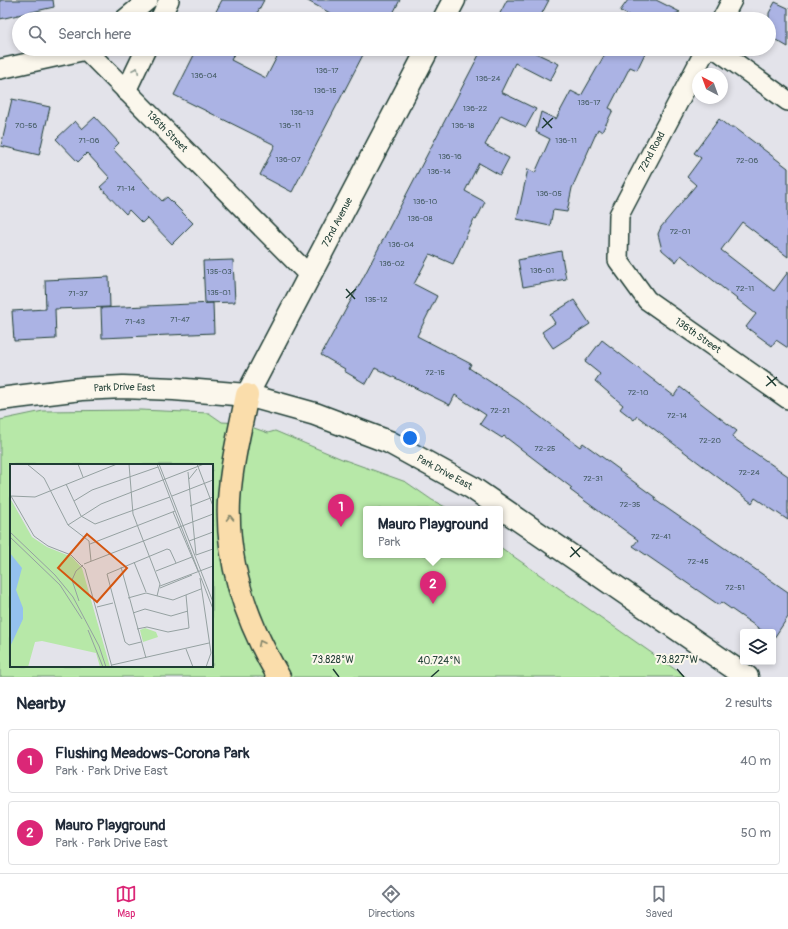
<!DOCTYPE html>
<meta charset="utf-8">
<style>
:root{--surface:#fff;--page:#f6f6f7;--text:#1f2937;--muted:#747a83;--line:#e0e1e3;--accent:#db2777}
body{margin:0;font-family:Pangolin,sans-serif;background:var(--page);color:var(--text)}
.controls{position:absolute;right:12px;bottom:12px;display:grid;overflow:hidden;border-radius:4px;box-shadow:0 2px 6px #0003}
.controls button{width:36px;height:36px;display:grid;place-items:center;padding:0;border:0;border-bottom:1px solid var(--line);background:var(--surface);color:var(--text);font:20px sans-serif}
.compass{position:absolute;left:692px;top:68px;width:36px;height:36px;border-radius:50%;background:var(--surface);box-shadow:0 2px 6px #0003;rotate:319deg}
.you{position:absolute;left:410px;top:438px;width:14px;height:14px;margin:-10px;border:3px solid #fff;border-radius:50%;background:#1a73e8;box-shadow:0 0 0 6px #1a73e833}
.badge{display:grid;place-items:center;width:26px;height:26px;border-radius:50%;background:var(--accent);color:#fff;font-size:13px;font-weight:700}
.pin{position:absolute;translate:-50% -33px;filter:drop-shadow(0 1px 2px #0008)}
.pin::after{content:'';position:absolute;top:21px;width:14px;height:12px;background:inherit;clip-path:polygon(0 0,100% 0,50% 100%)}
.popup{position:absolute;left:363px;top:506px;width:140px;height:52px;box-sizing:border-box;display:grid;place-content:center;border-radius:4px;background:var(--surface);filter:drop-shadow(0 1px 3px #0005);font-size:13px;white-space:nowrap;color:var(--muted)}
.popup b{font-size:15px;color:var(--text)}
.popup::after{content:'';position:absolute;left:50%;top:100%;margin-left:-8px;border:8px solid transparent;border-top-color:var(--surface)}
.list{margin:0;padding:0;list-style:none}
h2{display:flex;justify-content:space-between;align-items:center;height:52px;margin:0;padding:0 16px;font-size:17px}
h2 small{font-size:13px;font-weight:400;color:var(--muted)}
.list li{display:grid;grid-template-columns:26px 1fr auto;gap:12px;align-items:center;box-sizing:border-box;height:64px;margin:0 8px 8px;padding:0 8px;border:1px solid var(--line);border-radius:4px}
.list b{display:block;font-size:15px;white-space:nowrap}
.list p{margin:0;font-size:13px;white-space:nowrap;color:var(--muted)}
.list em{font-size:13px;font-style:normal;color:var(--muted)}
.icon{flex:none;width:22px;height:22px;fill:none;stroke:currentColor;stroke-width:2;stroke-linecap:round;stroke-linejoin:round}
.map{position:relative;flex:none;width:788px;height:677px;overflow:hidden}
.search{position:absolute;background:var(--surface);box-shadow:0 2px 6px #0003;left:12px;right:12px;top:12px;height:44px;display:flex;align-items:center;gap:10px;box-sizing:border-box;padding:0 14px;border-radius:22px;color:var(--muted);font-size:15px}
.sheet{height:196px;background:var(--surface)}
nav{display:flex;justify-content:space-around;align-items:center;box-sizing:border-box;height:56px;border-top:1px solid var(--line);background:var(--surface);font-size:11px;color:var(--muted)}
nav a{display:grid;justify-items:center;gap:2px}
nav .on{color:var(--accent)}
.map>svg:first-child{display:block}
.green{fill:#b7e8a8;stroke:#6b926e;fill-rule:evenodd}
.building{fill:#abb3e4;stroke:#1f3d34}
.lines{fill:none;stroke-linecap:round;stroke-linejoin:round}
.street-casing{stroke:#1f3d34;stroke-width:22}
.secondary-casing{stroke:#1f3d34;stroke-width:25}
.highway-casing{stroke:#1f3d34;stroke-width:25}
.street{stroke:#fbf7ec;stroke-width:19}
.secondary{stroke:#fbf7ec;stroke-width:22}
.highway{stroke:#faddab;stroke-width:22}
.oneway{stroke:#8d9a90}
.oneway2{stroke:#82856a}
.ticks{fill:none;stroke:#1f3d34;stroke-width:1.5}
.labels{text-anchor:middle;dominant-baseline:central;stroke-width:4;stroke-linejoin:round;paint-order:stroke}
.number-label{font-size:8px;fill:#425a60}
.street-label{font-size:10px;fill:#1f3d34;stroke:#fbf7ec}
.inset-road{fill:none;stroke:#95a1a1;stroke-width:1}
.view{fill:#d45610;fill-opacity:0.15;stroke:#d45610;stroke-width:2}
.inset-edge{fill:none;stroke:#1f3d34;stroke-width:2}
.ticks-label{font-size:10px;text-anchor:middle;fill:#1f3d34;stroke:#fbf7ec;stroke-width:4;stroke-linejoin:round;paint-order:stroke}
</style>
<div class="map">
<svg width="788" height="677" viewBox="0 0 788 677">
<rect width="100%" height="100%" fill="#e3e3ea"/>
<filter id="ink" filterUnits="userSpaceOnUse"><feTurbulence type="fractalNoise" baseFrequency=".025" numOctaves="2"/><feDisplacementMap in="SourceGraphic" scale="8" xChannelSelector="R" yChannelSelector="G"/><feConvolveMatrix kernelMatrix="1 2 1 2 8 2 1 2 1" color-interpolation-filters="sRGB"/></filter>
<g filter="url(#ink)">
<path class="green" d="M140 410 209 413 222 422 240 423 268 433 275 431 342 459 406 482 432 500 449 509H366V555H500V547L686 677H0V420L43 411ZM11 465H212V666H11Z"/>
<path class="building" d="M0 0H53L54 7 0 19Z
M222 0H264L254 19H212Z
M306 0H400L390 19 384 16 382 19H341Z
M507 0H549L539 19H497Z
M628 0H656L680 12 663 19H636L620 11Z
M775 2 788 8V47L769 36V13Z
M197 49H237L231 60 266 78 281 49H366L292 192 260 175 275 145 174 95Z
M482 49H527L559 64 550 81 515 63 501 92 536 109 526 127 501 115 485 145 509 158 500 175 479 163 465 191 485 202 476 220 474 219 453 264 430 254 414 284 437 296 417 336 471 364 469 368 518 400 580 447 583 443 620 470 619 471 656 498 655 500 788 592V617L774 638 773 632H764L721 602 719 605 633 546 638 540 570 490 572 488 504 436 502 438 480 424 486 415 455 395 450 405 375 368 366 384 344 371 345 369 321 355 363 278Z
M596 49H647L637 70 630 67 609 108 613 110 602 132 598 129 572 188 567 212 553 210 550 226 517 219 528 169 535 173 550 139 536 132 541 112 556 119 571 91 581 96 605 54Z
M12 99 50 107 39 155 1 146Z
M95 117 119 143 113 149 162 201 167 197 193 223 172 244 147 218 142 223 129 210 126 214 100 187 110 178 87 153 78 162 56 139 75 121 82 129Z
M719 119 729 127H734L788 168V257L742 222 721 250 774 291 788 272V348L776 340 772 346 746 327 756 314 681 255 676 262 662 250 658 234 661 227 696 185 687 177 701 158 694 153Z
M561 251 566 279 523 287 518 260Z
M233 260 235 302 205 303 203 261Z
M109 277 110 307 55 309 56 339 14 341 12 311 46 309 45 280Z
M574 300 590 324 553 348 542 332 555 323 550 315Z
M213 303 214 333 102 338 101 308Z
M602 340 674 396 680 387 737 431 732 437 788 476V520L755 498 752 503 637 416 634 420 620 409 623 405 595 381 600 374 585 362Z"/>
<g class="lines">
<g class="street-casing">
<g id="street">
<path d="M125 19 148 0"/>
<path d="M160 19 169 0"/>
<path d="M722 19 732 0"/>
<path id="s1" d="M706 49 619 215 618 260 647 300 788 399"/>
<path d="M716 49 788 101"/>
<path id="s2" d="M0 69 86 50 310 276"/>
<path d="M126 91 146 49"/>
</g>
</g>
<g class="secondary-casing">
<g id="secondary">
<path d="M444 19 454 0"/>
<path id="s3" d="M247 395 428 49"/>
<path id="s4" d="M0 399 81 389 123 387 174 389 247 395 315 414 389 442 471 487 747 677"/>
</g>
</g>
<g class="highway-casing">
<path id="highway" d="M247 395C240 430 231 465 229 501 226 564 247 623 279 677"/>
</g>
<use href="#street" class="street"/>
<use href="#secondary" class="secondary"/>
<use href="#highway" class="highway"/>
</g>
<defs><path id="oneway-chevron" d="M-2-3.5L2.5 0L-2 3.5" fill="none" stroke-width="1.6" stroke-linecap="round" stroke-linejoin="round"/></defs>
<use class="oneway" href="#oneway-chevron" transform="translate(136 70) rotate(-65)"/>
<g class="oneway2">
<use href="#oneway-chevron" transform="translate(230 518) rotate(-91)"/>
<use href="#oneway-chevron" transform="translate(261 643) rotate(-116)"/>
</g>
</g>
<path class="ticks" d="M543 118 552 128M542 128 553 118M346 289 355 299M346 298 356 289M767 376 776 386M766 386 777 377M571 547 580 557M570 557 581 547M333 669 339 677M677 669 684 677M431 677 439 670"/>
<g class="labels">
<g class="number-label">
<text x="327" y="70">136-17</text>
<text x="204" y="75">136-04</text>
<text x="488" y="78">136-24</text>
<text x="325" y="90">136-15</text>
<text x="589" y="102">136-17</text>
<text x="475" y="108">136-22</text>
<text x="302" y="112">136-13</text>
<text x="26" y="125">70-56</text>
<text x="290" y="125">136-11</text>
<text x="463" y="125">136-18</text>
<text x="89" y="140">71-06</text>
<text x="566" y="140">136-11</text>
<text x="450" y="156">136-16</text>
<text x="288" y="159">136-07</text>
<text x="747" y="160">72-06</text>
<text x="439" y="171">136-14</text>
<text x="126" y="188">71-14</text>
<text x="549" y="193">136-05</text>
<text x="425" y="201">136-10</text>
<text x="420" y="218">136-08</text>
<text x="680" y="231">72-01</text>
<text x="401" y="244">136-04</text>
<text x="392" y="263">136-02</text>
<text x="542" y="270">136-01</text>
<text x="219" y="271">135-03</text>
<text x="745" y="288">72-11</text>
<text x="219" y="292">135-01</text>
<text x="78" y="293">71-37</text>
<text x="376" y="299">135-12</text>
<text x="180" y="319">71-47</text>
<text x="135" y="321">71-43</text>
<text x="435" y="372">72-15</text>
<text x="638" y="392">72-10</text>
<text x="500" y="410">72-21</text>
<text x="677" y="415">72-14</text>
<text x="710" y="440">72-20</text>
<text x="545" y="448">72-25</text>
<text x="749" y="472">72-24</text>
<text x="593" y="478">72-31</text>
<text x="630" y="504">72-35</text>
<text x="661" y="536">72-41</text>
<text x="698" y="561">72-45</text>
<text x="735" y="587">72-51</text>
</g>
<g class="street-label">
<text stroke="none"><textPath href="#s2" startOffset="203">136th Street</textPath></text>
<text transform="translate(652 152) rotate(-62)">72nd Road</text>
<text stroke="none"><textPath href="#s3" startOffset="195">72nd Avenue</textPath></text>
<text stroke="none"><textPath href="#s1" startOffset="344">136th Street</textPath></text>
<text stroke="none"><textPath href="#s4" startOffset="125">Park Drive East</textPath></text>
<text stroke="none"><textPath href="#s4" startOffset="461">Park Drive East</textPath></text>
</g>
</g>
<g transform="translate(10 464)">
<rect width="203" height="203" fill="#e3e3ea"/>
<path d="M0 34 22 73 37 83 62 93 72 104 100 203H90L86 189 32 177 25 178 18 203H0ZM135 164 146 168 148 173 133 178 130 166Z" fill="#b7e8a8"/>
<path d="M0 89 12 104 6 126 13 144V155L0 183Z" fill="#94c1ee"/>
<path class="inset-road" d="M17 0 34 14 58 61 79 77 81 97M68 0 73 13M119 0 123 50 150 120 147 132M147 0 203 145M149 0 203 138M187 0 203 42M178 8 186 91M179 15 187 5M56 20 71 52 85 60 160 33M1 32 24 72 38 82 61 91 75 105 102 203M1 32 25 33 107 0M162 32 203 16M64 37 82 26 148 3M180 42 203 33M163 48 188 107M58 61 91 40 194 0M0 68 45 111 63 133 89 182 96 203M0 73 50 121 72 155M179 77 203 68M80 80 165 47M186 91 203 85M124 98 136 128M74 100 203 50M111 103 136 194M146 107 182 93M190 114 201 189 196 203M150 122 203 102M150 124 182 111M118 134 136 129 163 136 191 125M69 137 62 116 66 107 73 101M87 143 103 139M123 149 135 145 161 152 178 147M127 165 137 163 158 168 179 164 176 131M78 166 93 203M131 178 119 181 115 178 97 110 157 85 160 86 166 99M176 185 183 203M102 201 199 179"/>
<path class="view" d="M77 70 117 104 87 138 48 104Z"/>
<rect width="203" height="203" class="inset-edge"/>
</g>
<g class="ticks-label">
<text x="333" y="663">73.828°W</text>
<text x="677" y="663">73.827°W</text>
<text x="439" y="664">40.724°N</text>
</g>
</svg>
<div class="controls">
<button><svg class="icon" aria-label="layers" viewBox="0 0 24 24"><path d="M12 4l9 5-9 5-9-5zM3 14l9 5 9-5"/></svg></button>
</div>
<svg class="compass" viewBox="-18 -18 36 36"><path d="M0-13l5 13h-10z" fill="#e53935"/><path d="M0 13l5-13h-10z" fill="#747a83"/></svg>
<div class="you"></div>
<div class="pin badge" style="left:341px;top:527px">1</div>
<div class="pin badge" style="left:433px;top:604px">2</div>
<div class="popup"><b>Mauro Playground</b>Park</div>
<div class="search"><svg class="icon" aria-label="search" viewBox="0 0 24 24"><circle cx="10" cy="10" r="6"/><path d="M15 15l6 6"/></svg>Search here</div>
</div>
<section class="sheet">
<h2>Nearby<small>2 results</small></h2>
<ul class="list">
<li><span class="badge">1</span><div><b>Flushing Meadows-Corona Park</b><p>Park · Park Drive East</p></div><em>40 m</em></li>
<li><span class="badge">2</span><div><b>Mauro Playground</b><p>Park · Park Drive East</p></div><em>50 m</em></li>
</ul>
</section>
<nav>
<a class="on"><svg class="icon" aria-label="map" viewBox="0 0 24 24"><path d="M3 6l6-2 6 2 6-2v14l-6 2-6-2-6 2zM9 4v14M15 6v14"/></svg>Map</a>
<a><svg class="icon" aria-label="directions" viewBox="0 0 24 24"><path d="M12 3l9 9-9 9-9-9zM9 14v-3h6M13 9l2 2-2 2"/></svg>Directions</a>
<a><svg class="icon" aria-label="saved" viewBox="0 0 24 24"><path d="M7 4h10v16l-5-4-5 4z"/></svg>Saved</a>
</nav>
